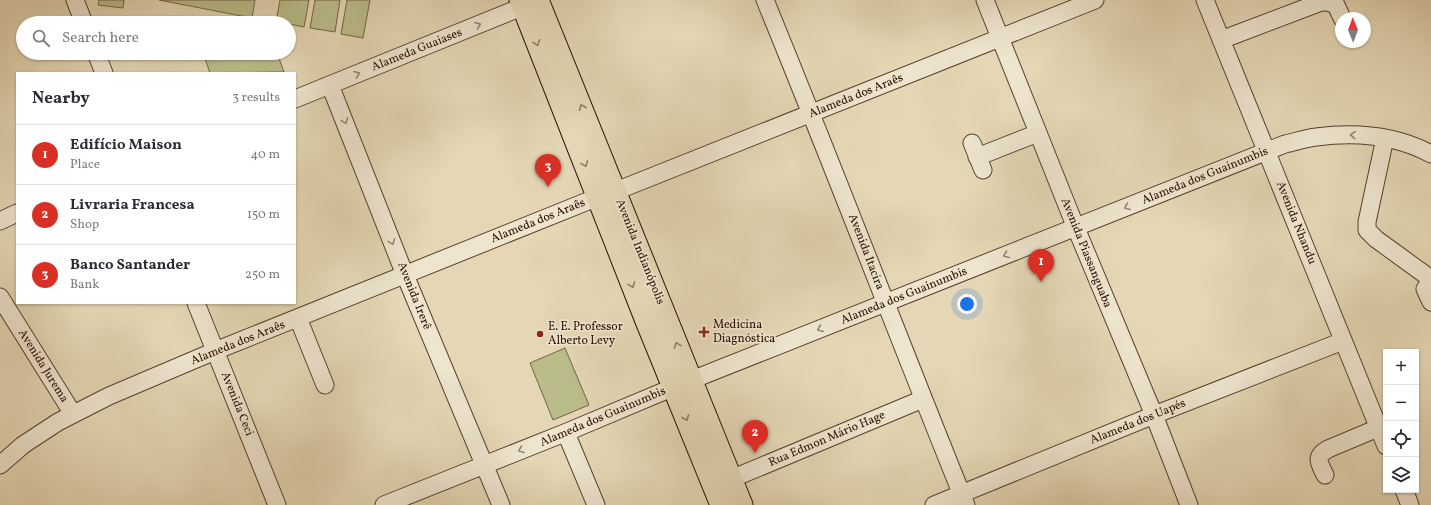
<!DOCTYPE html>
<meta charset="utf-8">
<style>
:root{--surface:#fff;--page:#f7f7f7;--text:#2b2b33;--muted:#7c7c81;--line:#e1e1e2;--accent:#d93025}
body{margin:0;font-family:Vollkorn,serif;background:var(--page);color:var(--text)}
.controls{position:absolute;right:12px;bottom:12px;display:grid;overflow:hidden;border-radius:0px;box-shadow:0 1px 3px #0004}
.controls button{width:36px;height:36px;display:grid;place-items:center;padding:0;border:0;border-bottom:1px solid var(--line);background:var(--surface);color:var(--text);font:20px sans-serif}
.compass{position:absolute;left:1335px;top:12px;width:36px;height:36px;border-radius:50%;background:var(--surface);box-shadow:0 1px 3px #0004;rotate:359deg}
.you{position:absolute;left:967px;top:304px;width:14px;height:14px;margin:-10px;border:3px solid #fff;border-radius:50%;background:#1a73e8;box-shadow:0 0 0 6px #1a73e833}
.badge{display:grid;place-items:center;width:26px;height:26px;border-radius:50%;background:var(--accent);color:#fff;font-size:13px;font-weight:700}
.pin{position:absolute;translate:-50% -33px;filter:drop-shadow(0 1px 2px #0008)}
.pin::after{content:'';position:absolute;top:21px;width:14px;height:12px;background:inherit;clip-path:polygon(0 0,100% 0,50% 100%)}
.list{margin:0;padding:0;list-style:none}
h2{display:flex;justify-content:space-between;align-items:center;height:52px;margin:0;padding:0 16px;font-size:17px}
h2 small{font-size:13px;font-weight:400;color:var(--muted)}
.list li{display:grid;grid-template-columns:26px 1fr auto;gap:12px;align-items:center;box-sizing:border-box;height:60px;padding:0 16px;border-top:1px solid var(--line)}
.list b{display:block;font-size:15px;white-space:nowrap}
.list p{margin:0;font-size:13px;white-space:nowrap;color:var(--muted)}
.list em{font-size:13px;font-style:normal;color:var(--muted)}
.icon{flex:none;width:22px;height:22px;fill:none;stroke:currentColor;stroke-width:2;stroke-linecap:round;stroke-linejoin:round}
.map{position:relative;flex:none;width:1431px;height:505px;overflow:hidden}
.search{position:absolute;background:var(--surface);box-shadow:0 1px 3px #0004;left:16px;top:16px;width:280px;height:44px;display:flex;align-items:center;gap:10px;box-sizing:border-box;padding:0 14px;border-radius:22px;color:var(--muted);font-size:15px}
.panel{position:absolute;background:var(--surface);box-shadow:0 1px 3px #0004;left:16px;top:72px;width:280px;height:232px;border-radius:0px}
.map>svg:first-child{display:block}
.garden{fill:#babd8a;stroke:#726545}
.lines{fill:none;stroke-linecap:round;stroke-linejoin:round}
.minor-casing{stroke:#58402d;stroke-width:19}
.major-casing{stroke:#290d00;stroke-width:23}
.minor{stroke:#eee5cf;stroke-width:17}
.major{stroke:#e5d7b5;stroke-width:21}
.oneway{stroke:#958472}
.oneway2{stroke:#907c64}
.poi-dot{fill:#8f2418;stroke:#eee5cf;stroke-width:1.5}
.labels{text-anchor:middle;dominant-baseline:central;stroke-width:3.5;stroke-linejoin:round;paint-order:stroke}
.street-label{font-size:12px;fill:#290d00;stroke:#eee5cf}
.poi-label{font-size:12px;fill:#290d00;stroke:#eee5cf;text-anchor:start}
</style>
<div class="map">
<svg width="1431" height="505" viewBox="0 0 1431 505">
<rect width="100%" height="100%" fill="#e5d7b5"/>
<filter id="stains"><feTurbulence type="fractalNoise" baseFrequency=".005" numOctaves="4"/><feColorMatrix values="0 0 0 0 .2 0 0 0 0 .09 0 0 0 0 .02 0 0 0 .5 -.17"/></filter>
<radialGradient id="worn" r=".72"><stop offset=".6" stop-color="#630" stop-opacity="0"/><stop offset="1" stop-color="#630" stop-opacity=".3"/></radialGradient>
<path class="garden" d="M99 0H124L123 8 98 5Z
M159 0H255L252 18Z
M280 0H309L304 27 289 24V23L276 22Z
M315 0H340L335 32 310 28Z
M347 0H370L363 38 341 34Z
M213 53H277L284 72 210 73 204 56Z
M565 348 589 405 553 420 530 363Z"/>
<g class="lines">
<g class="minor-casing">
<path id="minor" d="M75 0 84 23
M765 0C834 168 898 337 966 505
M985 0 1076 228 1154 415 1189 505
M1205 0 1386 446
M1221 40 1321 2H1328L1336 5 1342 18
M96 53 104 73
M330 85 405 275 501 505
M295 99 534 2
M1385 138 1367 222V230L1376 239 1431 279
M972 143 983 170
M977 157 1038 133
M616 191 1095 0
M0 221 17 213
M0 297 73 414
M1431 302 1425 289 1431 280
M196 303 277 505
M298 318 325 385
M566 433 596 505
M0 465 23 445 58 422 109 396 215 351 598 197
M1325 475C1319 462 1314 457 1328 449L1378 428
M731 479 923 399
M1404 490 1410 505
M384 505 567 432 674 387 1285 144C1295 142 1306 138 1316 137 1354 132 1396 135 1431 154
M934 505 1154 415 1343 341"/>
</g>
<g class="major-casing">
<path id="major" d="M520 0 646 321 721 505
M538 0 742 505"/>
</g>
<use href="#minor" class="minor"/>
<use href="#major" class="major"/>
</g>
<defs><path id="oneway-chevron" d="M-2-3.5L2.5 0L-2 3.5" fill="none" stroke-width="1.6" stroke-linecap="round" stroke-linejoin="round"/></defs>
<g class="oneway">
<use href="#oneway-chevron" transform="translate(478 25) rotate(-22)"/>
<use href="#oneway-chevron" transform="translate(357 74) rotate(-22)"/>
<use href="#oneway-chevron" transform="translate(345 121) rotate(69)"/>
<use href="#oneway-chevron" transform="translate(1353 135) rotate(-177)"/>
<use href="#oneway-chevron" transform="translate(1127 207) rotate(158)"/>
<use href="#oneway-chevron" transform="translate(392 242) rotate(69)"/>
<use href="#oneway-chevron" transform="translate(1006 255) rotate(158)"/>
<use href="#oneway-chevron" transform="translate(820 329) rotate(158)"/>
<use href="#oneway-chevron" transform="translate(521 450) rotate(158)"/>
</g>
<g class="oneway2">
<use href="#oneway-chevron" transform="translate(537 43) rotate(68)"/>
<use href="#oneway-chevron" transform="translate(582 107) rotate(-112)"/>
<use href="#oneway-chevron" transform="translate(585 164) rotate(68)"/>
<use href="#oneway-chevron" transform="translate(632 285) rotate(69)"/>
<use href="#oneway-chevron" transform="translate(677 345) rotate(-111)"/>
<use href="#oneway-chevron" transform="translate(686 418) rotate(68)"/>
</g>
<g class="poi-dot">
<path d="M702 326h4v4h4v4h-4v4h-4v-4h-4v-4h4z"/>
<circle cx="540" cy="334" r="4"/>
</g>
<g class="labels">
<g class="street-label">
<text transform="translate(417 50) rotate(-22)">Alameda Guaiases</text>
<text transform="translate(856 96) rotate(-22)">Alameda dos Araês</text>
<text transform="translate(1205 176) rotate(-22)">Alameda dos Guainumbis</text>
<text transform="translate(538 221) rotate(-22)">Alameda dos Araês</text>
<text transform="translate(1296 223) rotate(68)">Avenida Nhandu</text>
<text transform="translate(640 252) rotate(68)">Avenida Indianópolis</text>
<text transform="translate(866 252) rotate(69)">Avenida Itacira</text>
<text transform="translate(1086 253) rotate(68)">Avenida Piassanguaba</text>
<text transform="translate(414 296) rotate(68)">Avenida Irerê</text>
<text transform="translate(904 296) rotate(-22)">Alameda dos Guainumbis</text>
<text transform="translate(238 343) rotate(-22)">Alameda dos Araês</text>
<text transform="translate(43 366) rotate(58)">Avenida Jurema</text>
<text transform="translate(237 404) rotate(68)">Avenida Ceci</text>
<text transform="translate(603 417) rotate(-23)">Alameda dos Guainumbis</text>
<text transform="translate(1138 422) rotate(-22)">Alameda dos Uapés</text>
<text transform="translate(827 439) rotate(-23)">Rua Edmon Mário Hage</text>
</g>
<g class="poi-label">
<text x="713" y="325">Medicina<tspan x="713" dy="14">Diagnóstica</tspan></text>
<text x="548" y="327">E. E. Professor<tspan x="548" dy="14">Alberto Levy</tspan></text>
</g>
</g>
<rect width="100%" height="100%" filter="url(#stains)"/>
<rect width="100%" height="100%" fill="url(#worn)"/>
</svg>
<div class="controls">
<button>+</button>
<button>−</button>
<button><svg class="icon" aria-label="locate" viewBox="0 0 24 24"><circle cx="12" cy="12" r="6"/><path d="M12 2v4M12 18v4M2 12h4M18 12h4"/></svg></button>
<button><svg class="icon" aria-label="layers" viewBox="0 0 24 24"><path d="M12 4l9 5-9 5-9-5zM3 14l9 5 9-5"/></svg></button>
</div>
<svg class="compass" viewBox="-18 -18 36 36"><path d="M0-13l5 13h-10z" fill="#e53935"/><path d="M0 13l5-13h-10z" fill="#7c7c81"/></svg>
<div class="you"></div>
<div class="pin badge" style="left:1041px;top:282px">1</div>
<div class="pin badge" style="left:755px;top:453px">2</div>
<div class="pin badge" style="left:548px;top:187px">3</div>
<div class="search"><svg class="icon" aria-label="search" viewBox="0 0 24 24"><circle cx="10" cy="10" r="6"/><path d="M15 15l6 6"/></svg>Search here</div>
<section class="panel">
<h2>Nearby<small>3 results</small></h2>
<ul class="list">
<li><span class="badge">1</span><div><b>Edifício Maison</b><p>Place</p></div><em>40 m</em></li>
<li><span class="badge">2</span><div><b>Livraria Francesa</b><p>Shop</p></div><em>150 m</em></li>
<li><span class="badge">3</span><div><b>Banco Santander</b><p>Bank</p></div><em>250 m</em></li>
</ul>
</section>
</div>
